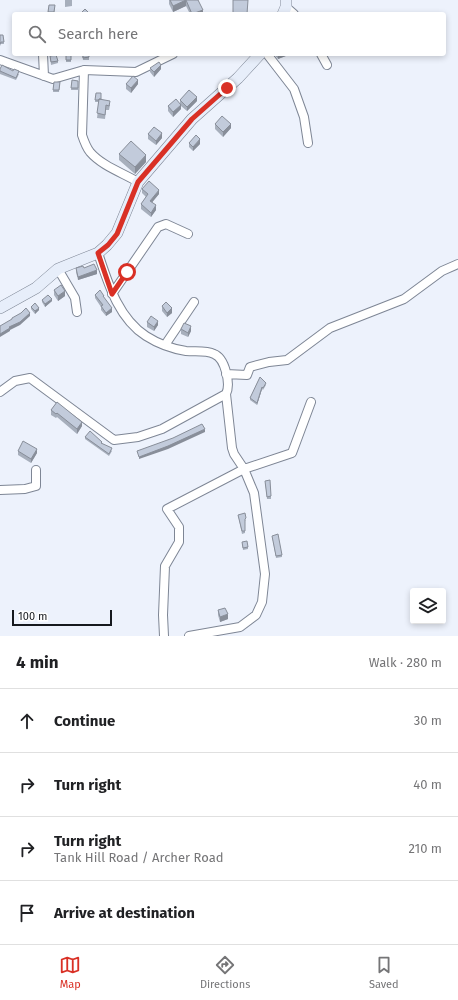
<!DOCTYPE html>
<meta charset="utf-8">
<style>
:root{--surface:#fff;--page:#f2f2f2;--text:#202124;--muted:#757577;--line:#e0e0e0;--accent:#d93025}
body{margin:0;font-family:"Fira Sans",sans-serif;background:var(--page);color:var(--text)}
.controls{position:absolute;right:12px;bottom:12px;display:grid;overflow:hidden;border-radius:4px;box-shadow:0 2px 6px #0003}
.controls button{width:36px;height:36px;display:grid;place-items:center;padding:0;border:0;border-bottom:1px solid var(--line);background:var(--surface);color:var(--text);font:20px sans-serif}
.scale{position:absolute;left:12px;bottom:10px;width:100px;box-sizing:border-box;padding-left:4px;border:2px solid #16191e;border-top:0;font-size:11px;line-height:14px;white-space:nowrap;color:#16191e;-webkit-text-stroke:3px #fff;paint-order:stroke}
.stop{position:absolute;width:12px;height:12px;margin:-9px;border:3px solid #d93025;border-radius:50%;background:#fff}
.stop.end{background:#d93025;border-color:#fff;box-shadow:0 1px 4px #0008}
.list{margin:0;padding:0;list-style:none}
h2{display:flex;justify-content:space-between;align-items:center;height:52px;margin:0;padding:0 16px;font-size:17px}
h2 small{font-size:13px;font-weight:400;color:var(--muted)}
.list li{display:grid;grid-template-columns:26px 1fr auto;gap:12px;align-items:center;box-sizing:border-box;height:64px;padding:0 16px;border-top:1px solid var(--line)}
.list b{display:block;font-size:15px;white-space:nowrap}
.list p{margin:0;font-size:13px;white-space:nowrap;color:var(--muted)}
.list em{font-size:13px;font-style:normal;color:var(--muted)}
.icon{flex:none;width:22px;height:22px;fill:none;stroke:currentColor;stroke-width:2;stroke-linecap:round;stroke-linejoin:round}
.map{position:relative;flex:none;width:458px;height:636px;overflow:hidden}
.search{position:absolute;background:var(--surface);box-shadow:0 2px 6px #0003;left:12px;right:12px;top:12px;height:44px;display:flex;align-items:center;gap:10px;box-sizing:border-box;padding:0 14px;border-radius:4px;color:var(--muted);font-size:15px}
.sheet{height:308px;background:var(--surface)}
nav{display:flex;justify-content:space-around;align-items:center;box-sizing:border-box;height:56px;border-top:1px solid var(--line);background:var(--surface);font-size:11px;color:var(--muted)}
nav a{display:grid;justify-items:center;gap:2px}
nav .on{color:var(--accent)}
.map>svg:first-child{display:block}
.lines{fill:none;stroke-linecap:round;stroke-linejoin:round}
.street-casing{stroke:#7e8695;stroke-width:10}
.secondary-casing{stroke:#7e8695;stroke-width:12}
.street{stroke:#fff;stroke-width:8}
.secondary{stroke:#e7eefa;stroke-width:11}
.wall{fill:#a7afbc}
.shaded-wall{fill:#888e99}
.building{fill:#c2cbdb;stroke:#888e99}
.route{stroke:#d93025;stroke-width:5}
</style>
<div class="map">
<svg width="458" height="636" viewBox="0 0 458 636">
<rect width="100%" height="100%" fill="#edf2fc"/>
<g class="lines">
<g class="street-casing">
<path id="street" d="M286 7 294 14
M43 54 44 76
M267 54 294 89 304 117 308 143
M321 54 327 65
M0 60 53 79 84 70 136 72 173 54
M84 70 82 135C84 141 86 147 90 152 102 166 123 173 138 182
M98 253C108 283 118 318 146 336 157 343 173 349 186 351 195 352 206 350 214 354 225 358 231 384 226 394L232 448 234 454 244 469 254 493 265 574 262 602 256 615 240 627 189 636
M58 269 75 298 77 312
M112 294 158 227 166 224 188 234
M165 345 194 302
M226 374 247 375 250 367 269 362 287 360 330 328 404 299 442 271 458 264
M0 392 15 381 30 378 114 440 138 437 162 429 226 394
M0 490 25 489 36 486V470
M164 636 163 615 165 566 179 542V527L167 509 244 469 292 453 311 402"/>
</g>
<g class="secondary-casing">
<path id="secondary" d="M283 14 286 7V0
M0 308 36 288 58 269 98 253 107 245 117 233 138 182 192 119 238 78 260 54"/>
</g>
<use href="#street" class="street"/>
<use href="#secondary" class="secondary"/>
</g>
<path class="wall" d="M65 0H72V6L65 7Z
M169 0H198L203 14H190L186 6 173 12 169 4Z
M49 5H55L54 14H48Z
M0 35H3L4 44H1L0 46Z
M66 54H71V62H66Z
M82 54H89V60H83Z
M274 54H291L278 59Z
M50 56 58 61V63L51 65Z
M150 68 161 69 154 77 150 72Z
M0 69 19 74 16 80 0 74Z
M72 80 78 81V90H71Z
M54 82H60L59 92H53Z
M126 84H138L131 93 126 89Z
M96 93 101 99 110 105 109 110H106L105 119 97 118 99 102H95Z
M180 100 197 101 187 111 181 106V109L173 117 168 111V106L180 103Z
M215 124 231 128 223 137 215 129Z
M148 134 162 138 156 145 148 139Z
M189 143 200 144 193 151 189 147Z
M119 154 146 162 135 174 119 160Z
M142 189 159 194 152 202 156 210 151 217 141 209V204L146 197 142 193Z
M76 268H84L97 274 78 280 76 272Z
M54 290 65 296 58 301 54 295Z
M95 295 104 298 112 312 106 316 101 310V307L95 298Z
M42 300 52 301 45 307 42 302Z
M162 306 172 313 167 317 162 311Z
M31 307 39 310 35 314 31 309Z
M147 322 158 325 154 331 147 327Z
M181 329 191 331 188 337 181 334Z
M260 377 266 385 263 390 262 389 257 405 250 400V398Z
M57 402 82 426 77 434 57 417 56 418 51 415V410Z
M85 437 102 443 112 451 109 456 85 439Z
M18 451 37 453 31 463 18 455Z
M265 481 271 496V499H267Z
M238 515 246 521H245V533L242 534Z
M272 536 282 555V557L276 558Z
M242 542 248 547V549L243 550Z
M218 610 228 619 220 622 218 615Z"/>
<path class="shaded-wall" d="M186 0V6L173 12V6Z
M203 10V14H193Z
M280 54H291L278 59V55Z
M161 65V69L154 77V72Z
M138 80V84L131 93V88Z
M197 97V101L187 111V107Z
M181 105V109L173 117V112Z
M231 124V128L223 137V132Z
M162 133V138L156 145V141Z
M200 139V144L193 151V147Z
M146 155V162L135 174V167Z
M159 190V194L150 205V201Z
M156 205V210L151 217V213Z
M97 270V274L78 280V277Z
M65 291V296L58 301V296Z
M52 299V301L45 307V304Z
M39 308V310L35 314V311Z
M112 308V312L106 316V313Z
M172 308V313L167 317V313Z
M30 313V316L20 325 10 330V331L0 337V334L9 327Z
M158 321V325L154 331V327Z
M191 326V331L188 337V333Z
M262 387V389L257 405V403Z
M82 422V426L77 434V429Z
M205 429V432L168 449 139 459V457Z
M37 449V453L31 463V459Z
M228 614V619L220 622V617Z"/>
<path class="building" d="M170 0H198L203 10 192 14 186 0 173 6Z
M233 0H248L247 14H233Z
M49 5H55L54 12H48Z
M85 9 89 13V14H80Z
M0 35H3L4 42H1L0 44Z
M66 54H71V60H66Z
M83 54H89V57L83 58Z
M56 55 58 61 51 62 50 56Z
M159 62 161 65 154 72 150 68Z
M2 65 13 71 14 69 19 71 16 78 0 71V69Z
M133 76 138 80 131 88 126 84Z
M72 80 78 81V88H71Z
M54 82H60L59 90H53Z
M189 90 197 97 187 107 180 100Z
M96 93H101V99H99V100H95Z
M99 99 110 101 109 106 106 105 105 115 97 113Z
M176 99 181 105 173 112 168 106Z
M222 116 231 124 223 132 215 124Z
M154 127 162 133 156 141 148 134Z
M196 135 200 139 193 147 189 143Z
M131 141 146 155 135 167 119 154Z
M149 181 159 190 150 201 156 205 151 213 141 204 148 194 142 189Z
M94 264 97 270 78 277 76 268 83 266 84 268Z
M61 285 65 291 58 296 54 290Z
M100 290 104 296H103L112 308 106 313 101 306 103 305 95 295Z
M48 295 52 299 45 304 42 300Z
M166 302 172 308 167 313 162 306Z
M35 303 39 308 35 311 31 307Z
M26 308 30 313 20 322 9 327 10 328 0 334V326L12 319V318L21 313Z
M151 316 158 321 154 327 147 322Z
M184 323 191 326 188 333 181 329Z
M260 377 266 383 263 388 262 387 257 403 250 398Z
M57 402 82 422 77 429 57 413 56 414 51 410Z
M202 424 205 429 168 446 139 457 137 451 173 438Z
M90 431 102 442 101 443 112 448 109 454 85 437Z
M23 441 37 449 31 459 18 451Z
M270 480 271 496 267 497 265 481Z
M245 513 246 518 245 519V531H242L238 515Z
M278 534 282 555 276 556 272 536Z
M247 541 248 547 243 548 242 542Z
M225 608 228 614 220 617 218 610Z"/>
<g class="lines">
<path class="route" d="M127 272 112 294 98 253 108 245 117 234 138 182 192 119 227 88"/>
</g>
</svg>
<div class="controls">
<button><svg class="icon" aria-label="layers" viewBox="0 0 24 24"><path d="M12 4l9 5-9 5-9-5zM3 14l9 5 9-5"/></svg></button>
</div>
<div class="scale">100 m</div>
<div class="stop" style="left:127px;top:272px"></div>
<div class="stop end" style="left:227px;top:88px"></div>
<div class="search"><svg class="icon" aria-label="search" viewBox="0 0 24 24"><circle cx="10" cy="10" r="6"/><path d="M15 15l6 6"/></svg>Search here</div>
</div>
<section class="sheet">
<h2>4 min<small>Walk · 280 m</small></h2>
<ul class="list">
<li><svg class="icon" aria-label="ahead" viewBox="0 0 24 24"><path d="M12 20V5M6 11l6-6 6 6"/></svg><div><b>Continue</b></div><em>30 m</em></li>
<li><svg class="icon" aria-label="right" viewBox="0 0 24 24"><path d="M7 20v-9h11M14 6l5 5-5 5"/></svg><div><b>Turn right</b></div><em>40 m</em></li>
<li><svg class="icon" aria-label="right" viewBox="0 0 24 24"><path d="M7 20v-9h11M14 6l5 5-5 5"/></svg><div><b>Turn right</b><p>Tank Hill Road / Archer Road</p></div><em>210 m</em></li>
<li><svg class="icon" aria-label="arrive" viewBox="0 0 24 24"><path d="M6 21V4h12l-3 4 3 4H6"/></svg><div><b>Arrive at destination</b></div></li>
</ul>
</section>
<nav>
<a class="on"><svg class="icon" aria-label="map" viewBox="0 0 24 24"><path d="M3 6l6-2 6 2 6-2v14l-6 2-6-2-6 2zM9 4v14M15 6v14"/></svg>Map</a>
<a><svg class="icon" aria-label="directions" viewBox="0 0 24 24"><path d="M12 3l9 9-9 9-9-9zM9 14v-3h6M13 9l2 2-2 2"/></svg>Directions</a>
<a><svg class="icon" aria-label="saved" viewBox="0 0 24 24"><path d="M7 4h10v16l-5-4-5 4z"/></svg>Saved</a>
</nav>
